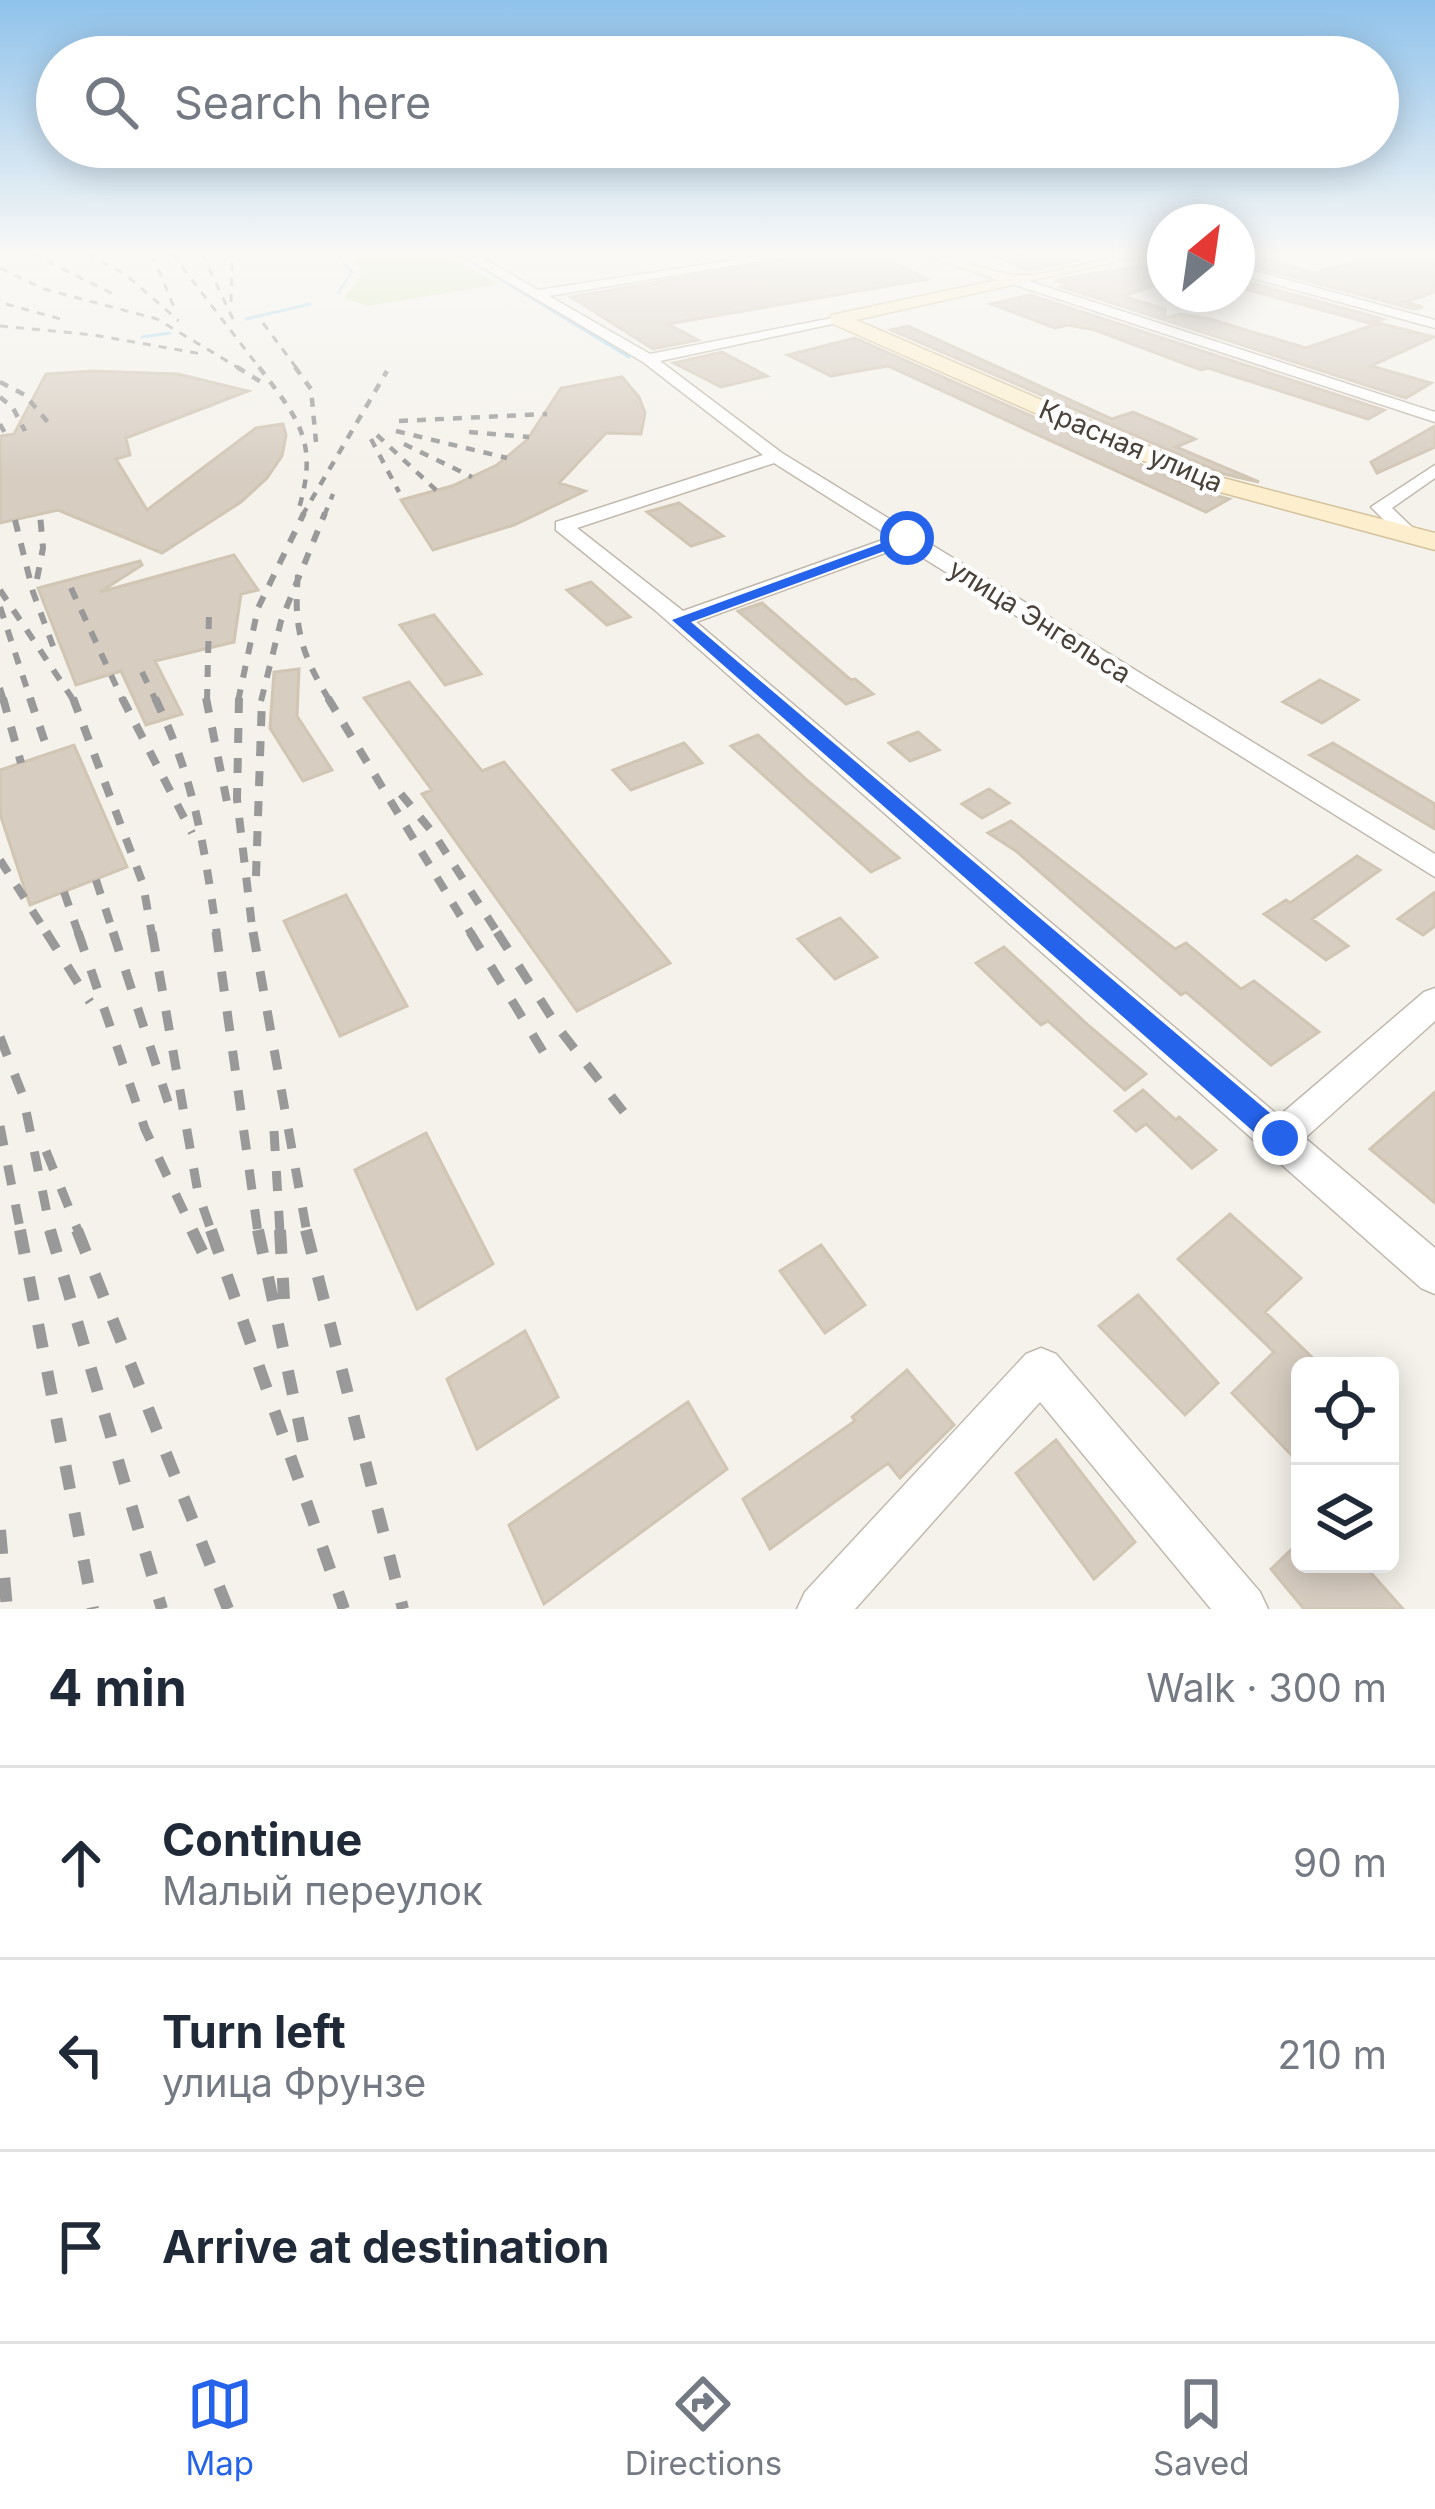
<!DOCTYPE html>
<meta charset="utf-8">
<style>
:root{--surface:#fff;--page:#f2f2f3;--text:#1f2937;--muted:#747a83;--line:#e0e1e3;--accent:#2563eb}
body{margin:0;font-family:Inter,sans-serif;background:var(--page);color:var(--text)}
.controls{position:absolute;right:36px;bottom:36px;display:grid;overflow:hidden;border-radius:18px;box-shadow:0 6px 30px #0003}
.controls button{width:108px;height:108px;display:grid;place-items:center;padding:0;border:0;border-bottom:3px solid var(--line);background:var(--surface);color:var(--text);font:60px sans-serif}
.compass{position:absolute;left:1147px;top:204px;width:108px;height:108px;border-radius:50%;background:var(--surface);box-shadow:0 6px 30px #0003;rotate:29deg}
.stop{position:absolute;width:36px;height:36px;margin:-27px;border:9px solid #2563eb;border-radius:50%;background:#fff}
.stop.end{background:#2563eb;border-color:#fff;box-shadow:0 3px 12px #0008}
.list{margin:0;padding:0;list-style:none}
h2{display:flex;justify-content:space-between;align-items:center;height:156px;margin:0;padding:0 48px;font-size:51px}
h2 small{font-size:39px;font-weight:400;color:var(--muted)}
.list li{display:grid;grid-template-columns:78px 1fr auto;gap:36px;align-items:center;box-sizing:border-box;height:192px;padding:0 48px;border-top:3px solid var(--line)}
.list b{display:block;font-size:45px;white-space:nowrap}
.list p{margin:0;font-size:39px;white-space:nowrap;color:var(--muted)}
.list em{font-size:39px;font-style:normal;color:var(--muted)}
.icon{flex:none;width:66px;height:66px;fill:none;stroke:currentColor;stroke-width:2;stroke-linecap:round;stroke-linejoin:round}
.map{position:relative;flex:none;width:1435px;height:1609px;overflow:hidden}
.search{position:absolute;background:var(--surface);box-shadow:0 6px 30px #0003;left:36px;right:36px;top:36px;height:132px;display:flex;align-items:center;gap:30px;box-sizing:border-box;padding:0 42px;border-radius:66px;color:var(--muted);font-size:45px}
.sheet{height:732px;background:var(--surface)}
nav{display:flex;justify-content:space-around;align-items:center;box-sizing:border-box;height:168px;border-top:3px solid var(--line);background:var(--surface);font-size:33px;color:var(--muted)}
nav a{display:grid;justify-items:center;gap:6px}
nav .on{color:var(--accent)}
.map>svg:first-child{display:block}
.green{fill:#d4e8b6}
.lines{fill:none;stroke-linecap:round;stroke-linejoin:round}
.stream{stroke:#aad7ef;stroke-width:3}
.building{fill:#d7cdc1;stroke:#d1c5b4;stroke-width:3}
.street-casing{stroke:#c1b9ae;stroke-width:3}
.secondary-casing{stroke:#d4c29c;stroke-width:3}
.street{fill:#fff;fill-rule:evenodd}
.secondary{fill:#fdefcd;fill-rule:evenodd}
.rail-far5{stroke:#999;stroke-width:3;stroke-dasharray:8 8;stroke-linecap:butt}
.rail-far4{stroke:#999;stroke-width:4.5;stroke-dasharray:9 9;stroke-linecap:butt}
.rail-far3{stroke:#999;stroke-width:6;stroke-dasharray:12 12;stroke-linecap:butt}
.rail-far2{stroke:#999;stroke-width:8;stroke-dasharray:15 15;stroke-linecap:butt}
.rail-far1{stroke:#999;stroke-width:9;stroke-dasharray:20 20;stroke-linecap:butt}
.rail{stroke:#999;stroke-width:12;stroke-dasharray:24 24;stroke-linecap:butt}
.route{fill:#2563eb}
.labels{text-anchor:middle;dominant-baseline:central;stroke-width:9;stroke-linejoin:round;paint-order:stroke}
.far-street-label{font-size:27px;fill:#4a4239;stroke:#fff}
</style>
<div class="map">
<svg width="1435" height="1609" viewBox="0 0 1435 1609">
<rect width="100%" height="100%" fill="#f5f2eb"/>
<path class="green" d="M355 254H444L499 284 367 306 345 298 364 272 348 256Z"/>
<g class="lines">
<path class="stream" d="M459 254 629 357
M338 293 352 272 338 256 344 255
M246 319 310 304
M142 337 170 333"/>
</g>
<path class="building" d="M991 254H1057L1078 261 1028 270Z
M813 255 821 259 840 255 856 263 881 257 928 279 668 324 698 340 653 349 571 297Z
M1253 255 1314 273 1377 256 1396 261 1410 256 1435 262V292L1406 302 1423 307 1413 309 1237 262Z
M1165 262 1163 283 1123 296 1165 309V318L1180 314 1210 319 1306 348 1379 323 1434 337 1371 366 1431 383 1406 398 1062 287 1070 285 1055 280Z
M1237 279 1383 319 1369 323 1237 287Z
M1030 295 1384 410 1368 419 1208 368 1201 370 1095 330 1068 325 1055 328 991 304Z
M908 326 1112 419 1133 412 1168 427 1195 439 1176 447 1259 482 1224 474 891 330Z
M855 338 1203 492 1229 499 1206 512 888 366 831 376 788 355Z
M722 352 767 376 721 387 674 363Z
M93 371 178 374 248 391 126 438 130 455 116 459 147 510 256 428 283 424 286 435 282 456 267 478 241 502 162 553 58 510 0 523V436L14 434 46 374Z
M622 377 639 397 645 413 641 434 606 433 559 483 585 491 514 525 433 550 401 500 452 486 497 465 527 440 561 388Z
M1435 426V447L1377 473 1371 462Z
M679 503 723 536 691 546 647 512Z
M234 555 258 590 241 594 234 642 155 661 182 714 146 725 121 671 76 685 38 588 140 561 142 565 100 592Z
M591 582 630 617 607 625 567 590Z
M762 603 851 680 855 679 873 694 846 704 738 611Z
M434 615 481 674 445 685 400 625Z
M299 669 297 716 332 770 303 781 270 728 274 672Z
M1320 680 1358 700 1322 723 1283 702Z
M409 682 482 771 504 762 670 963 577 1011 422 794 432 790 364 698Z
M918 732 939 750 910 761 889 743Z
M758 735 808 781 899 858 871 872 731 746Z
M684 743 702 763 631 790 613 770Z
M1333 743 1435 804V829L1310 755Z
M74 745 127 867 30 905 0 814V770Z
M989 789 1009 803 982 818 962 804Z
M1011 821 1175 949 1186 943 1241 989 1254 981 1319 1032 1271 1065 1186 992 1181 995 1016 851 988 833Z
M1357 856 1380 870 1312 919 1348 946 1326 960 1264 914 1286 900 1290 903Z
M1435 892V926L1423 935 1398 919Z
M346 895 407 1006 340 1036 284 921Z
M840 918 877 957 835 979 798 939Z
M1004 947 1089 1026 1146 1074 1125 1090 1048 1021 1041 1025 976 963Z
M1143 1090 1176 1120 1179 1117 1216 1150 1192 1168 1146 1124 1136 1131 1115 1111Z
M1435 1092V1203L1370 1149Z
M426 1133 493 1264 417 1309 355 1170Z
M1230 1214 1301 1278 1265 1312 1321 1366H1300V1464L1232 1393 1274 1352 1178 1259Z
M821 1245 865 1305 825 1333 780 1271Z
M1138 1295 1218 1383 1185 1415 1099 1326Z
M525 1331 558 1397 477 1449 447 1379Z
M907 1370 954 1425 900 1478 888 1463 770 1549 743 1499 855 1421 852 1417Z
M688 1402 727 1469 544 1604 509 1525Z
M1056 1440 1135 1542 1094 1579 1016 1473Z
M1300 1541V1564H1363L1403 1609H1304L1271 1569Z"/>
<g class="lines">
<g class="street-casing">
<path id="street" d="M460 254H475L538 290 773 254H803L549 296 650 354 842 316 837 323 660 361 782 453 1435 854V877L904 546 696 622 1279 1116 1424 992 1435 988V1021L1305 1138 1435 1248V1294L1421 1288 656 611 556 530V522L763 455 643 362ZM774 463 891 537 683 611 577 528Z
M1237 266 1435 320V328L1237 274Z
M1013 276 1435 412V422L1009 283Z
M1435 465V478L1392 508 1415 530 1398 534 1371 507Z
M1041 1348 1056 1354 1260 1592 1268 1609H1211L1040 1402 855 1609H797L805 1592 1026 1354Z"/>
</g>
<g class="secondary-casing">
<path id="secondary" d="M921 254C955 254 983 272 1016 275 1048 278 1107 254 1150 254L856 320 1223 478 1435 533V550L1205 488 831 323V315L997 280Z"/>
</g>
<use href="#street" class="street"/>
<use href="#secondary" class="secondary"/>
<path class="rail-far5" d="M33 254 119 297
M87 254 125 274 179 321
M152 254 176 312
M172 254 261 370
M202 254 233 319
M0 268 44 289 157 319 242 370
M231 302 232 254
M6 304 64 320
M263 323 298 370
M0 326 94 335 202 354"/>
<path class="rail-far4" d="M237 367 266 385
M259 367C298 419 319 441 299 508
M295 367 311 389 316 442
M0 382 25 395 51 426
M0 397 13 408 25 431
M399 421 547 414
M0 424 6 435
M396 431 507 458
M469 432 529 437
M377 435 437 491
M371 439 399 492
M404 444 472 477
M302 516 387 371
M324 516 333 494"/>
<path class="rail-far3" d="M15 520 33 592 56 654
M298 575C293 627 302 656 330 701
M37 579 43 548 40 514
M71 588 123 701
M0 590 74 701
M0 607 31 701
M142 672 156 701
M0 688 4 701
M207 701 209 614
M238 701 258 608 304 513
M261 701 281 621 325 513"/>
<path class="rail-far2" d="M3 698 21 763
M30 698 49 754
M73 698 143 884 152 935
M122 698 192 833
M155 698C195 780 204 846 217 935
M206 698 227 802
M239 698 237 799 253 935
M328 698 472 935
M401 794 434 834 499 935
M0 860 48 935
M256 876 262 698
M96 880 114 935
M64 892 79 935"/>
<path class="rail-far1" d="M46 932 90 1002
M78 932 145 1129 194 1233
M113 932 168 1102
M152 932 198 1193 212 1233
M216 932 258 1233
M253 932 307 1233
M470 932 550 1063
M497 932 559 1029 630 1120
M0 1037 23 1096 51 1233
M0 1126 21 1233
M274 1131 280 1233
M46 1151 79 1233"/>
<path class="rail" d="M20 1230 93 1609
M50 1230 162 1609
M77 1230 228 1609
M192 1230 212 1272
M211 1230 344 1609
M258 1230 307 1461
M280 1230 284 1299
M306 1230 403 1609
M0 1530 7 1609"/>
</g>
<linearGradient id="sky" x2="0" y2="1"><stop stop-color="#8fc2eb"/><stop offset="0.53" stop-color="#faf9f6"/><stop offset="1" stop-color="#faf9f6" stop-opacity="0"/></linearGradient>
<rect width="1435" height="479" fill="url(#sky)"/>
<path class="route" d="M907 534 912 541 691 622 1290 1130 1293 1138 1290 1147H1271L672 620Z"/>
<g class="labels">
<g class="far-street-label">
<text transform="translate(1131 446) rotate(23)">Красная улица</text>
<text transform="translate(1040 621) rotate(32)">улица Энгельса</text>
</g>
</g>
</svg>
<div class="controls">
<button><svg class="icon" aria-label="locate" viewBox="0 0 24 24"><circle cx="12" cy="12" r="6"/><path d="M12 2v4M12 18v4M2 12h4M18 12h4"/></svg></button>
<button><svg class="icon" aria-label="layers" viewBox="0 0 24 24"><path d="M12 4l9 5-9 5-9-5zM3 14l9 5 9-5"/></svg></button>
</div>
<svg class="compass" viewBox="-18 -18 36 36"><path d="M0-13l5 13h-10z" fill="#e53935"/><path d="M0 13l5-13h-10z" fill="#747a83"/></svg>
<div class="stop" style="left:907px;top:538px"></div>
<div class="stop end" style="left:1280px;top:1138px"></div>
<div class="search"><svg class="icon" aria-label="search" viewBox="0 0 24 24"><circle cx="10" cy="10" r="6"/><path d="M15 15l6 6"/></svg>Search here</div>
</div>
<section class="sheet">
<h2>4 min<small>Walk · 300 m</small></h2>
<ul class="list">
<li><svg class="icon" aria-label="ahead" viewBox="0 0 24 24"><path d="M12 20V5M6 11l6-6 6 6"/></svg><div><b>Continue</b><p>Малый переулок</p></div><em>90 m</em></li>
<li><svg class="icon" aria-label="left" viewBox="0 0 24 24"><path d="M17 20v-9H6M10 6l-5 5 5 5"/></svg><div><b>Turn left</b><p>улица Фрунзе</p></div><em>210 m</em></li>
<li><svg class="icon" aria-label="arrive" viewBox="0 0 24 24"><path d="M6 21V4h12l-3 4 3 4H6"/></svg><div><b>Arrive at destination</b></div></li>
</ul>
</section>
<nav>
<a class="on"><svg class="icon" aria-label="map" viewBox="0 0 24 24"><path d="M3 6l6-2 6 2 6-2v14l-6 2-6-2-6 2zM9 4v14M15 6v14"/></svg>Map</a>
<a><svg class="icon" aria-label="directions" viewBox="0 0 24 24"><path d="M12 3l9 9-9 9-9-9zM9 14v-3h6M13 9l2 2-2 2"/></svg>Directions</a>
<a><svg class="icon" aria-label="saved" viewBox="0 0 24 24"><path d="M7 4h10v16l-5-4-5 4z"/></svg>Saved</a>
</nav>
